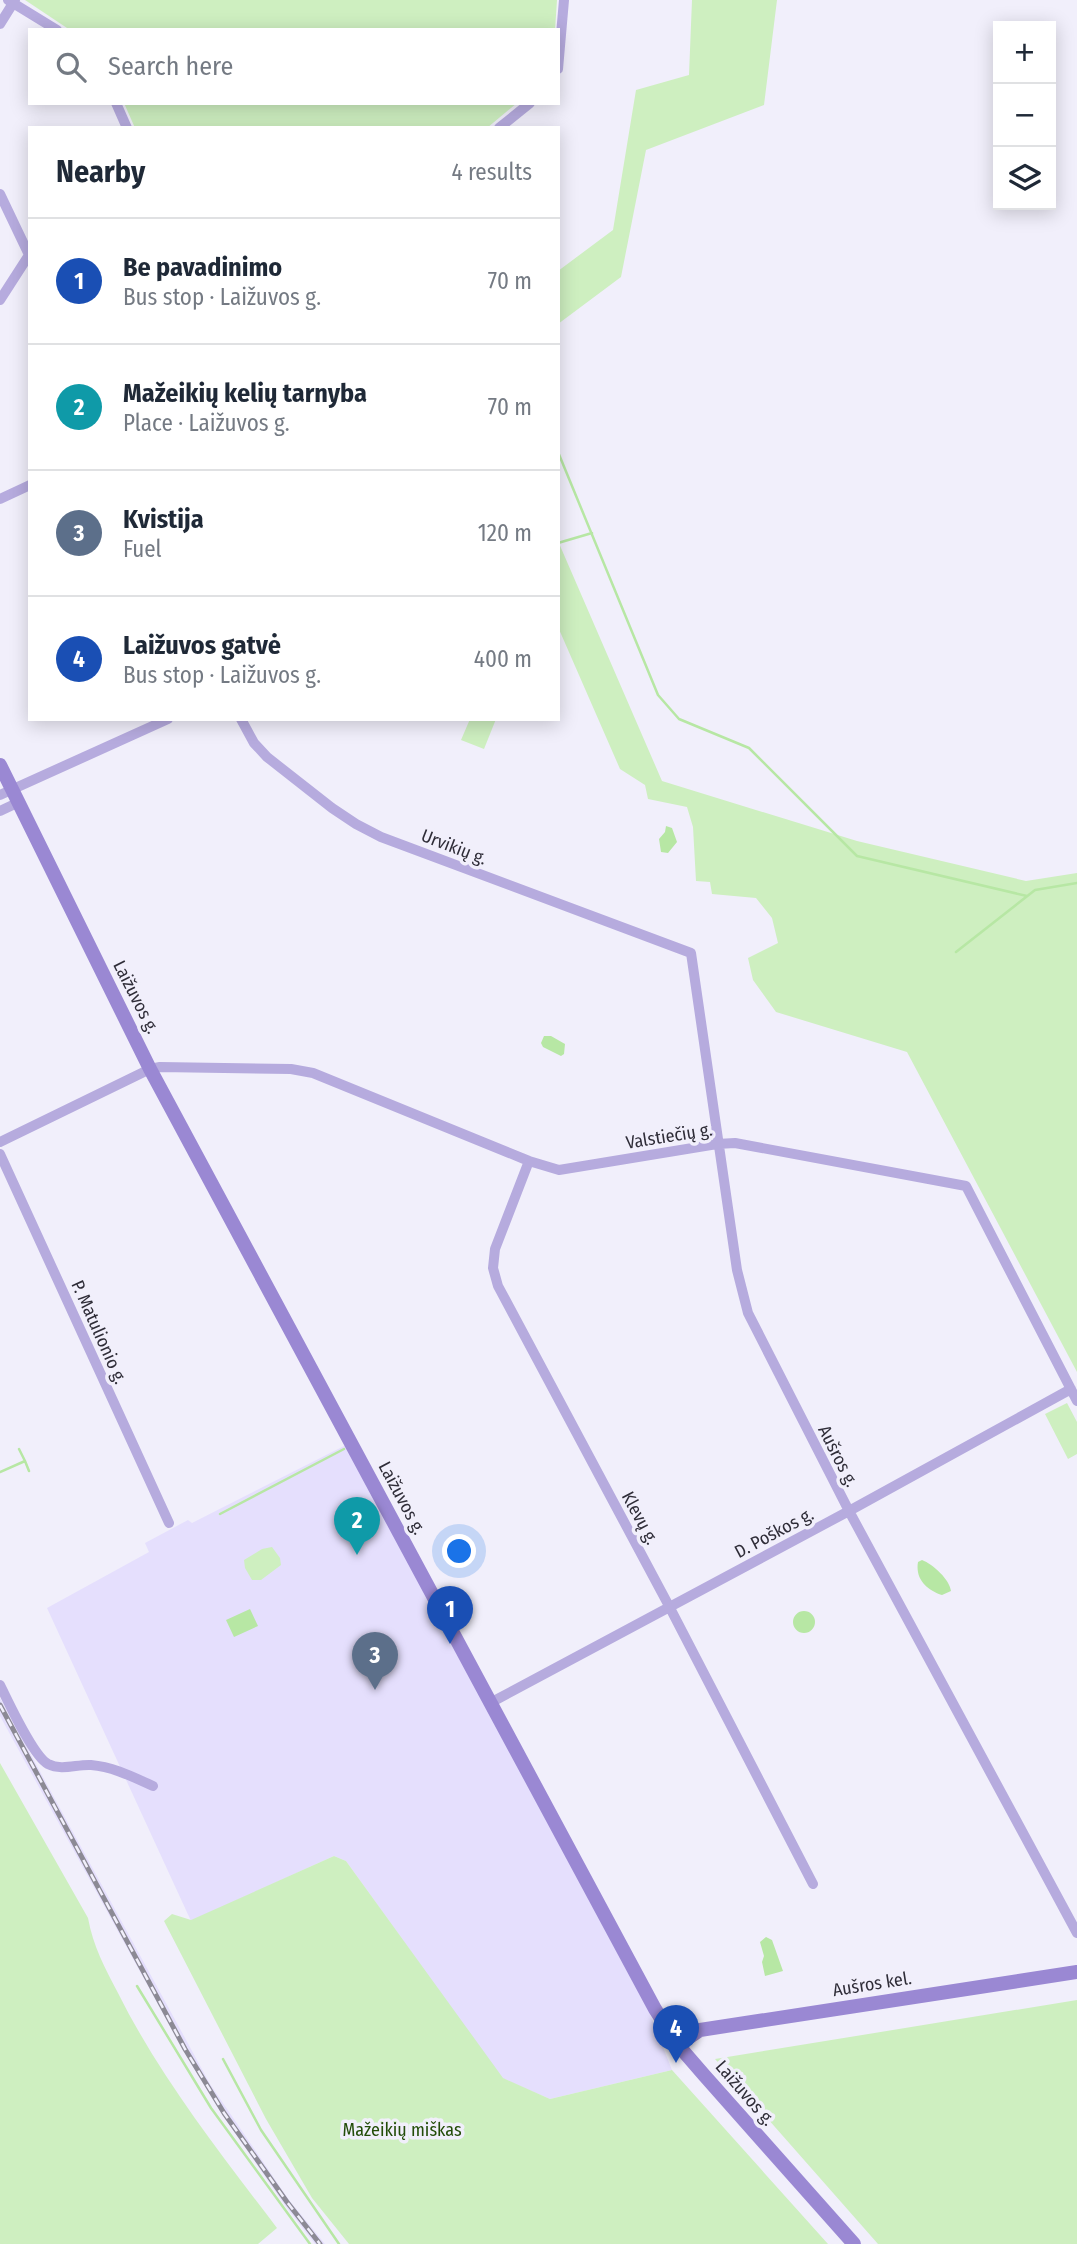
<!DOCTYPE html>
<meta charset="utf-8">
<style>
:root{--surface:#fff;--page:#f6f6f7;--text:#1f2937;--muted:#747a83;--line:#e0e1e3;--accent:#0b8043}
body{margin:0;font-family:"Fira Sans Condensed",sans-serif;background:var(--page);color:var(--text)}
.controls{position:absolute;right:21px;top:21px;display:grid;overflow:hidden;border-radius:0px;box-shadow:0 4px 18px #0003}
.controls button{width:63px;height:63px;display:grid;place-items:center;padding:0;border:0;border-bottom:2px solid var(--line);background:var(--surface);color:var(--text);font:35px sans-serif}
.you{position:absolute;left:460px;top:1552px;width:24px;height:24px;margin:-18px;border:5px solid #fff;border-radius:50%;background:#1a73e8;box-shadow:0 0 0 10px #1a73e833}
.badge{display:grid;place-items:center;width:46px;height:46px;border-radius:50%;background:var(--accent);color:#fff;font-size:23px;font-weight:700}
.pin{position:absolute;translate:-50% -58px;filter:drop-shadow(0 2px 4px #0008)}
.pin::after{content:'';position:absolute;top:37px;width:24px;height:21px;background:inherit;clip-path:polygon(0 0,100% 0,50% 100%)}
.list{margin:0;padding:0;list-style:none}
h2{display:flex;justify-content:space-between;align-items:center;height:91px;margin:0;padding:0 28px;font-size:30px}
h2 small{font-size:23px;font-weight:400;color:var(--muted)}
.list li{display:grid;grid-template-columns:46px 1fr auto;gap:21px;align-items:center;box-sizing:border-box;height:126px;padding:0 28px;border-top:2px solid var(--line)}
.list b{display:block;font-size:26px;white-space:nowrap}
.list p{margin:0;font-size:23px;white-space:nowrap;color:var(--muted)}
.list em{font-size:23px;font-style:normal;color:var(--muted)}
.icon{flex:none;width:38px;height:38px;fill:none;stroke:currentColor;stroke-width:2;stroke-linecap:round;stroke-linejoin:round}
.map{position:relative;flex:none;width:1077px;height:2244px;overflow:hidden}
.search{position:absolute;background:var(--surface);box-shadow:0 4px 18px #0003;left:28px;top:28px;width:532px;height:77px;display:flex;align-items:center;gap:18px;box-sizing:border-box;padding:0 24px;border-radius:0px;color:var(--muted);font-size:26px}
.panel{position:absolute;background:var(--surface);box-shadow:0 4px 18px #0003;left:28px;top:126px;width:532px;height:595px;border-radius:0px}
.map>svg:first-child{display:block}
.built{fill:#e5dffd}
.green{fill:#ceefc0}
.water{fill:#b7e7a4}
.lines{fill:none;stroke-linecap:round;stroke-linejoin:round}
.stream{stroke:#b7e7a4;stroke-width:2.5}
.minor{stroke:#b6abde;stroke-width:10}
.secondary{stroke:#9a88d3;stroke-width:14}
.rail-casing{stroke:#8c8a95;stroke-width:5}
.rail{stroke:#f1effb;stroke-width:2.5;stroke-dasharray:8;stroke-linecap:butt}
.labels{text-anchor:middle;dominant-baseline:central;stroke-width:7;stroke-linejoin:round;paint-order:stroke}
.street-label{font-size:18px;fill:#2f2d38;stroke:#f1effb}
.park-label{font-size:18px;fill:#234d09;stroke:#f1effb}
</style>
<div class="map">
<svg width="1077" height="2244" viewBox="0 0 1077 2244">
<rect width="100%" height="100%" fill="#f1effb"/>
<path class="built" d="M346 1445 650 2014 672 2070 550 2099 502 2078 346 1861 334 1856 191 1921 47 1608 149 1552 145 1543 188 1520 192 1523Z
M0 1698 210 2084 289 2200 325 2244H315L284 2204 222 2114 183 2050 0 1716Z"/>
<path class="green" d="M25 0H557L555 30H70Z
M692 0H777L764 105 646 150 621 277 558 324V271L613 230 636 90 689 75Z
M124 103H517L487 128H135Z
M558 541 662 781 857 841 1026 881 1077 873V1372L907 1052 776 1012 753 980 748 958 778 943 772 918 756 898 712 894 710 882 696 881 693 827 687 807 648 799 645 785 620 769 558 627Z
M470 719H496L484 749 461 740Z
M1067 1403 1077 1422V1454L1068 1459 1045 1414Z
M272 1547 280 1558 281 1565 261 1580H252L245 1568 244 1560 262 1549Z
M0 1763 88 1918C93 1946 105 1968 118 1993 160 2077 220 2153 277 2228L258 2244H0Z
M334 1856 346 1861 503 2078 550 2099 672 2070 828 2244H349L312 2198 266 2119 164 1921 172 1914 191 1920Z
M1077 2000V2244H878L715 2059Z"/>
<path class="water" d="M666 826 672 828 677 842 668 853 661 852 659 839 665 832Z
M544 1036H551L565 1044 564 1054 561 1056 543 1047 541 1043Z
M922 1560C933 1564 950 1580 951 1591L942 1595C927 1590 915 1579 918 1562Z
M250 1609 258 1626 234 1637 226 1620Z
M793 1622a11 11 0 1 1 22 0a11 11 0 1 1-22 0Z
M766 1937 772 1940 783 1971 765 1976 762 1962 764 1956 760 1942Z"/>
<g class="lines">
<path class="stream" d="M558 452 658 695 679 719 749 748 857 856 1027 896
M558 543 592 533
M956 952 1035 890 1077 883
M25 1461 29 1471
M0 1472 25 1461 19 1449
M220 1514 344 1449
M137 1986 211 2108 310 2244
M223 2059 261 2130 339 2244"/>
<path class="minor" d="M8 0 57 30
M0 24 15 0
M558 69 564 0
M116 103 127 128
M499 128 530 103
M0 194 30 257
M0 300 29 255
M0 499 30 485
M241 719 254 743 267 757 332 808 356 824 381 837 691 953 737 1270 748 1313 849 1511 1077 1933
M0 795 168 719
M0 811 17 803
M0 1142 150 1069 160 1067 291 1069 313 1073 529 1161 559 1170 717 1144 735 1143 966 1186 1077 1401
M0 1154 169 1523
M529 1161 495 1249 493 1268 498 1286 669 1606 813 1884
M0 1685C9 1703 33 1756 48 1764 62 1771 77 1764 91 1765 114 1767 133 1777 153 1786
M490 1703 849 1511 1071 1389"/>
<path class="secondary" d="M0 765 150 1069 655 2009 678 2045 704 2075 854 2244
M678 2045 700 2030 1077 1972"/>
<g class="rail-casing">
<path id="rail" d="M0 1705 185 2049 224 2113 287 2202 320 2244"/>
</g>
<use href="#rail" class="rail"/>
</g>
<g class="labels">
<g class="street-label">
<text transform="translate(454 847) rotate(21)">Urvikių g.</text>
<text transform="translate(136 997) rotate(63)">Laižuvos g.</text>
<text transform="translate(669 1136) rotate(-9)">Valstiečių g.</text>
<text transform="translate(99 1332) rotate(66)">P. Matulionio g.</text>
<text transform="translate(838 1456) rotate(63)">Aušros g.</text>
<text transform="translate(402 1498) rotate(62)">Laižuvos g.</text>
<text transform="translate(640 1518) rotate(62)">Klevų g.</text>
<text transform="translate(774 1533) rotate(-28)">D. Poškos g.</text>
<text transform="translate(872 1984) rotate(-9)">Aušros kel.</text>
<text transform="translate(745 2093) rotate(49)">Laižuvos g.</text>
</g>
<g class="park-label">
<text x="402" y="2130">Mažeikių miškas</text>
</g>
</g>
</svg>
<div class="controls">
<button>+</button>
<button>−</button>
<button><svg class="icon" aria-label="layers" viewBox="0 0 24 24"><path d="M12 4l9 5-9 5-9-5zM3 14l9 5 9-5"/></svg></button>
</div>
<div class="you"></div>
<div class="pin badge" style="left:450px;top:1644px;background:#1a4fb4">1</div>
<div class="pin badge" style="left:357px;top:1555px;background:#0f9aa8">2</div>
<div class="pin badge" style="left:375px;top:1690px;background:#5c6f8a">3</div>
<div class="pin badge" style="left:676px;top:2063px;background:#1a4fb4">4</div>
<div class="search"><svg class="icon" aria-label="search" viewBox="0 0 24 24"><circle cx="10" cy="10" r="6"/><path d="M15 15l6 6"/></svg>Search here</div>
<section class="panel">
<h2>Nearby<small>4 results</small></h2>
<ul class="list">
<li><span class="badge" style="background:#1a4fb4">1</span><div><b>Be pavadinimo</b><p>Bus stop · Laižuvos g.</p></div><em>70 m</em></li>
<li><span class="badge" style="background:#0f9aa8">2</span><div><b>Mažeikių kelių tarnyba</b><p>Place · Laižuvos g.</p></div><em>70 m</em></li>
<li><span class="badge" style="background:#5c6f8a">3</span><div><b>Kvistija</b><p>Fuel</p></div><em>120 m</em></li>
<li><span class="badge" style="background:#1a4fb4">4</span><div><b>Laižuvos gatvė</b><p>Bus stop · Laižuvos g.</p></div><em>400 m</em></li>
</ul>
</section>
</div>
